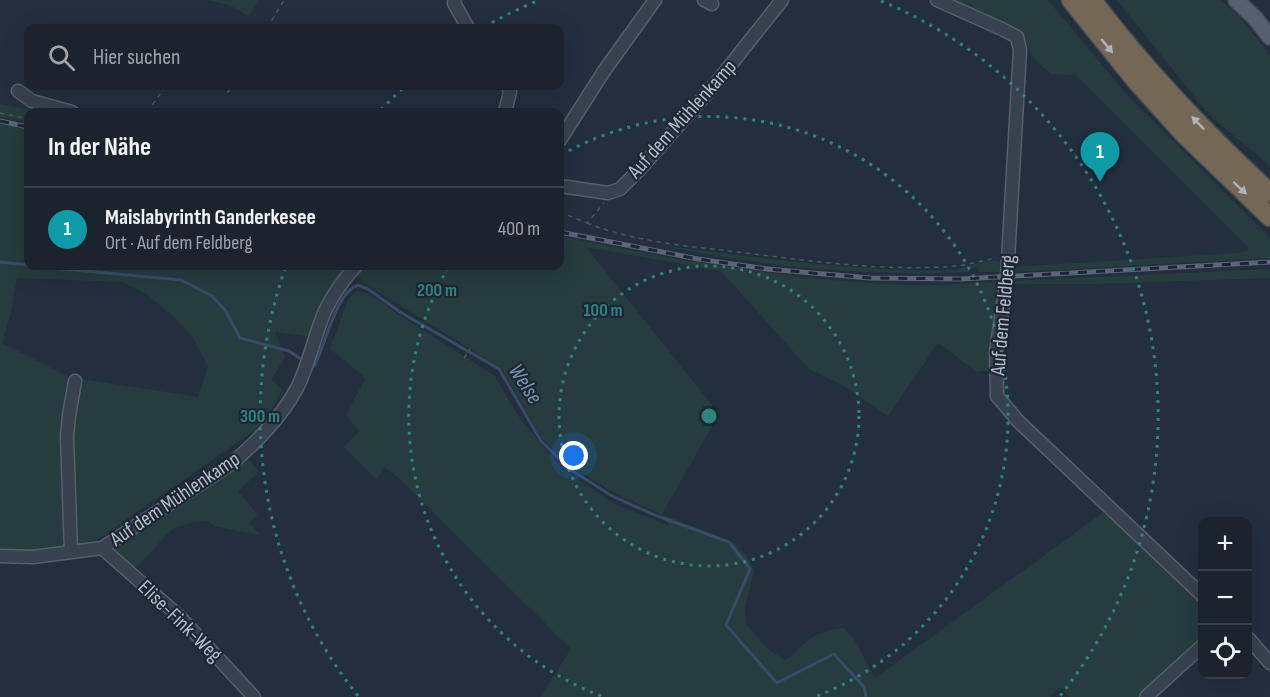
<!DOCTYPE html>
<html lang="de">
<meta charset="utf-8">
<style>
:root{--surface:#1b232e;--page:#282f3a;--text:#f1f3f6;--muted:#a0a4aa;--line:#39404a;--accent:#8ab4f8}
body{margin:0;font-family:"Sofia Sans Condensed",sans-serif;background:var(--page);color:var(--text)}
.controls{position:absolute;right:18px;bottom:18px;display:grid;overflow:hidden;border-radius:12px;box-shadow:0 6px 24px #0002}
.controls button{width:54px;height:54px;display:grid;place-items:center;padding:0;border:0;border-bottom:2px solid var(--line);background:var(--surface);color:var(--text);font:30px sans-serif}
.you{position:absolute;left:574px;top:456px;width:21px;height:21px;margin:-15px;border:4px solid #fff;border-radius:50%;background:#1a73e8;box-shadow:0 0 0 9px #1a73e833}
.badge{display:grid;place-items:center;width:39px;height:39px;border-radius:50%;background:var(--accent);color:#fff;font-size:20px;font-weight:700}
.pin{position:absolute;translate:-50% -50px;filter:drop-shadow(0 2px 3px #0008)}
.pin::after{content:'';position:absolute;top:32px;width:21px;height:18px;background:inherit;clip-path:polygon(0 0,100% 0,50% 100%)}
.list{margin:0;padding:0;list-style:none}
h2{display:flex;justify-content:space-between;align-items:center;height:78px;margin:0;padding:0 24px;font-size:26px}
h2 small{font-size:20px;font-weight:400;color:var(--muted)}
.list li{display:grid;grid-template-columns:39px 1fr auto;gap:18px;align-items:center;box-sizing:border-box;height:84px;padding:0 24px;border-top:2px solid var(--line)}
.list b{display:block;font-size:22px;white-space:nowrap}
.list p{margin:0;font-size:20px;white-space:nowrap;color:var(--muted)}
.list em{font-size:20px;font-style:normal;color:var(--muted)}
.icon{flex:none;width:33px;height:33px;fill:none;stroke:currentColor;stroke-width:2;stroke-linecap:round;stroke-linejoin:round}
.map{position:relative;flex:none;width:1270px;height:697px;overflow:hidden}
.search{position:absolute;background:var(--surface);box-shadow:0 6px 24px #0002;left:24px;top:24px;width:540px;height:66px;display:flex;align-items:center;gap:15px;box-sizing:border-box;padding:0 21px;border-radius:12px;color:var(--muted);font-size:22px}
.panel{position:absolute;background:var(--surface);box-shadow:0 6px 24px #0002;left:24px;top:108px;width:540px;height:162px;border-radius:12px}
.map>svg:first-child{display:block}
.green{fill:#263c3f}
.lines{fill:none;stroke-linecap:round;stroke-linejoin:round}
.stream{stroke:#394c67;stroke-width:3}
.minor-casing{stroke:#565f6c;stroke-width:15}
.major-casing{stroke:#414a57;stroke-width:18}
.highway-casing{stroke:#434c59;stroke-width:21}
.path{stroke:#44595c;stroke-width:1.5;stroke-dasharray:4.5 4.5;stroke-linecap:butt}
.minor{stroke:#38414e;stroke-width:12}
.major{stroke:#56606e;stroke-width:15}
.highway{stroke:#746855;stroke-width:18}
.rail-casing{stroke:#5a6575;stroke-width:5}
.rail{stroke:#1d2633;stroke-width:3;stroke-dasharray:9;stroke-linecap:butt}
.oneway{fill:#aeb4bd}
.ring{fill:none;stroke:#308480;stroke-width:3;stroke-dasharray:3 6}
.labels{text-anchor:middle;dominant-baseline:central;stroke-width:4.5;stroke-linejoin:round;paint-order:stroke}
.street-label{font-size:21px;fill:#b4bcc9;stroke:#1d2633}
.water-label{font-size:22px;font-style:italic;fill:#7c92b1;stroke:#1d2633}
.centre{fill:#308480;stroke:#1d2633;stroke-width:3}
.ring-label{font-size:18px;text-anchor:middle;font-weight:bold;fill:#308480;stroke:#1d2633;stroke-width:4.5;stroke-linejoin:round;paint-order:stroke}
</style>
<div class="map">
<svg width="1270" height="697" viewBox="0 0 1270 697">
<rect width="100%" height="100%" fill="#242f3e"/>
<path class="green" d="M207 0H256L258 1 249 16 229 5Z
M951 0H1048L1128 96 1270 238V258L1014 272V267L1237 253 1247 251 1249 248 1076 75 1051 74 1033 58 1024 37 1002 22Z
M1117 0H1221L1242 19 1270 55V166L1209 115Z
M0 104 43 112H28V122L0 117Z
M0 124 28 130V266H351L310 337 275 332 285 357 271 380 283 390 263 425 100 538 74 546 69 423 81 379 198 397 208 367 193 338 174 317 145 293 122 282 17 278 11 313 2 343 77 381 65 426 68 549 34 553 0 552Z
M560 236C675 260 791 281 909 285 940 286 971 283 1001 282L991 369 977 372 938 343 888 416 844 386 809 369 721 271 586 247 719 414 662 514 734 543 746 555 754 571 745 607 746 624 768 649 785 660C795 655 798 648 807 641 818 633 830 629 844 628L854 639 875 678 1104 512 1202 601V642L1140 697H1070L1060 687 1050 697H540L571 649 397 476 384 468 377 480 344 447 359 431 346 415 365 379 360 373 330 349 348 300 357 291 370 294 399 315 495 376 521 420 562 468 615 504 669 526 662 515 614 493 572 467 550 447 541 437 502 369 364 283 358 275 363 266H560Z
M654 244C746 257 837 268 929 271 939 271 948 270 957 269 967 267 988 258 997 261 1003 263 1003 267 1003 272H979L978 267 969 268V272C864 277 757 266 654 244Z
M1270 269V278L1095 284H1011L1012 281Z
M245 455 259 472 238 491 258 515 249 523 260 535 217 527 207 521 193 522 172 529 136 568 109 552Z"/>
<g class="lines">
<path class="stream" d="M0 262 28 265
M32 266 181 280 212 296 225 310 240 338 289 351 305 362
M311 365 314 366C326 345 335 293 358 285L368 289 400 312 499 369 541 441 571 470 612 496 657 516 729 542 750 569 726 625 777 683 834 654 864 687 866 697"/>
<g class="minor-casing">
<path id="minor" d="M455 0 454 3 468 28
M704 0 712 4
M937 0 1004 30 1017 37 1020 50 1007 277 996 352 997 396 1018 421 1202 595
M18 91 32 101 72 112
M505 112 510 92 508 86
M560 140 604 71 655 0
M560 186 608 193 620 189 639 170 717 82 782 0
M102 548 179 616 254 697
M71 552 67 436 69 416 75 381
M0 556 33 557 102 548 231 464C257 442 284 415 299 384 310 360 315 334 325 311 333 294 344 279 356 266
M1248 638 1270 663
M1146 697 1202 646"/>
</g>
<g class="major-casing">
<path id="major" d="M1236 0 1255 18 1270 37"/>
</g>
<g class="highway-casing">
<path id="highway" d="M1071 0 1137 82 1184 134 1270 217
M1092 0C1145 70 1206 134 1270 193"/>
</g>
<path class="path" d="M267 28 284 0
M220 86 221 88 228 92 232 86
M147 112 166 86
M0 113 28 119
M560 212 587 223 604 203
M587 223C635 242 687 246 738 252 810 261 884 272 956 266 969 265 983 260 996 258
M464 358 470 349"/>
<use href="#minor" class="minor"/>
<use href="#major" class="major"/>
<use href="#highway" class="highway"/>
<g class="rail-casing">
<path id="rail" d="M0 121 28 127
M560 232 698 259 767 269 870 278 961 279 1270 262"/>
</g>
<use href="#rail" class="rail"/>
</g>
<defs><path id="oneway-solid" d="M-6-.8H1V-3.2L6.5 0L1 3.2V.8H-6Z" transform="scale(1.5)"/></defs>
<g class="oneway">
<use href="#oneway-solid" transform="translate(1107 46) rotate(51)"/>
<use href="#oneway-solid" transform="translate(1198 123) rotate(-134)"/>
<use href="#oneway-solid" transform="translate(1240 188) rotate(43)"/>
</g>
<g class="ring">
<circle cx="709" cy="416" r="150"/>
<path d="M601 696A300 300 0 0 1 449 266M561 155A300 300 0 1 1 817 696"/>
<path d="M358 696A449 449 0 0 1 286 266M381 110A449 449 0 0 1 403 88M484 27A449 449 0 0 1 537 1M881 1A449 449 0 0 1 1060 696"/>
</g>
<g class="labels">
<g class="street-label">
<text transform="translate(682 119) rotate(-48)">Auf dem Mühlenkamp</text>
<text transform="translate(1003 315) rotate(-85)">Auf dem Feldberg</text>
<text transform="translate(175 499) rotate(-34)">Auf dem Mühlenkamp</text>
<text transform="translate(180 621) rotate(44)">Elise-Fink-Weg</text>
</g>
<g class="water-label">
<text transform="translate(525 384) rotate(57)">Welse</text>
</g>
</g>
<circle cx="709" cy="416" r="9" class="centre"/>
<g class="ring-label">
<text x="437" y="296">200 m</text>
<text x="603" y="316">100 m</text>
<text x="260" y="422">300 m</text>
</g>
</svg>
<div class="controls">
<button>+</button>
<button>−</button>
<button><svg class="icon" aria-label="locate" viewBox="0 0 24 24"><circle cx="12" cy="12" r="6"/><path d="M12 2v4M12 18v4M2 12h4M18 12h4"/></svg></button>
</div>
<div class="you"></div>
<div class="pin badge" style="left:1100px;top:182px;background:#0f9aa8">1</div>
<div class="search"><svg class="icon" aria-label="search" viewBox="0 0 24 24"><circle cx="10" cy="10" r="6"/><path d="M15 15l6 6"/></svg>Hier suchen</div>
<section class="panel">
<h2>In der Nähe<small></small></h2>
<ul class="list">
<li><span class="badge" style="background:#0f9aa8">1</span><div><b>Maislabyrinth Ganderkesee</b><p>Ort · Auf dem Feldberg</p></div><em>400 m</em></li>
</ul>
</section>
</div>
